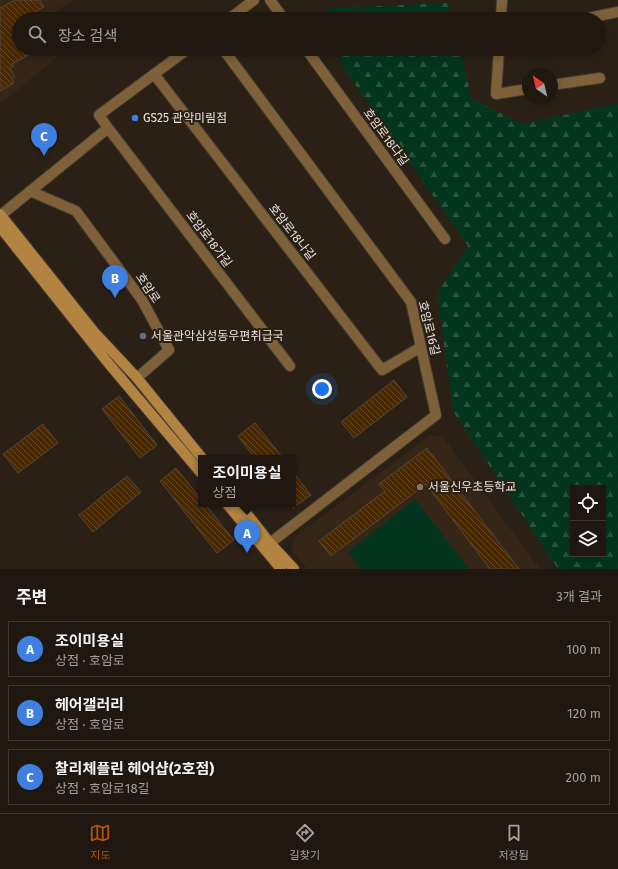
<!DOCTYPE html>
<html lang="ko">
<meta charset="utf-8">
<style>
:root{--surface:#201810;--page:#2d251e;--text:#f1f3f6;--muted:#a2a09f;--line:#3d3730;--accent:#b45309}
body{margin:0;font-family:"Fira Sans","Noto Sans KR",sans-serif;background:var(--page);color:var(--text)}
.controls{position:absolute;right:12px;bottom:12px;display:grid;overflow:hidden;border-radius:0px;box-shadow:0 2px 10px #0003}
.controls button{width:36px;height:36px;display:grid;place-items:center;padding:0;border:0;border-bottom:1px solid var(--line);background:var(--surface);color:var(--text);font:20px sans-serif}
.compass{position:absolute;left:522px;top:68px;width:36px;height:36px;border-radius:50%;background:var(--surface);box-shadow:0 2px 10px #0003;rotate:326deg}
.you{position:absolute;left:322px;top:389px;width:14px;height:14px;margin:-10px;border:3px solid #fff;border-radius:50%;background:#1a73e8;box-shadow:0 0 0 6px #1a73e833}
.badge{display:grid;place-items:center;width:26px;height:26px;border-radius:50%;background:var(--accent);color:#fff;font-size:13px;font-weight:700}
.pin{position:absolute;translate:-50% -33px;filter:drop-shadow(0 1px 2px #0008)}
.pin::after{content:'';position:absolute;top:21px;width:14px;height:12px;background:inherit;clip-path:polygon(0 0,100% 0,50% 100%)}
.popup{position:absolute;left:198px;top:455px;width:98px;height:52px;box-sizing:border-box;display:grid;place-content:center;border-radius:0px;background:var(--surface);filter:drop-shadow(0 1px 3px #0005);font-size:13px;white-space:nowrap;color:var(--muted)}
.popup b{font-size:15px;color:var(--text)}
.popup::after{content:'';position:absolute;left:50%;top:100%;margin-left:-8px;border:8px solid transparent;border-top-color:var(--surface)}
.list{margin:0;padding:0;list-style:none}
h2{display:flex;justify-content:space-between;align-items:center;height:52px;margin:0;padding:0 16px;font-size:17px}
h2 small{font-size:13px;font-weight:400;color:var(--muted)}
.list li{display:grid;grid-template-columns:26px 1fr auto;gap:12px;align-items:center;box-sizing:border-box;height:56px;margin:0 8px 8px;padding:0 8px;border:1px solid var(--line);border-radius:0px}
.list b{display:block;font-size:15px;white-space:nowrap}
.list p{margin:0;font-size:13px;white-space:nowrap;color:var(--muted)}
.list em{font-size:13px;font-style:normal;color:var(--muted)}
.icon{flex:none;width:22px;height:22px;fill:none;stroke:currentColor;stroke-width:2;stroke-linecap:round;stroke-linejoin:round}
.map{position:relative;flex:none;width:618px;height:569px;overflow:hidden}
.search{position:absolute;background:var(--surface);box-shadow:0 2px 10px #0003;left:12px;right:12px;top:12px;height:44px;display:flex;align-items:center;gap:10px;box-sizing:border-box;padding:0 14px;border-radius:22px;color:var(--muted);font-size:15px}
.sheet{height:244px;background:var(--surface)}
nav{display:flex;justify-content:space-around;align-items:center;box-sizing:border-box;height:56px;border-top:1px solid var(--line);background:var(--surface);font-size:11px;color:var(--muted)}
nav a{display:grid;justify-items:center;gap:2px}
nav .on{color:var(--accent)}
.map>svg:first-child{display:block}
.built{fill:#352617}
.grass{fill:#04361f}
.forest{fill:url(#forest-firs);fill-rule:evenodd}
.building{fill:url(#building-back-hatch);stroke:#52463b}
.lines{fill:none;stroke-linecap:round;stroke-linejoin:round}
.minor-casing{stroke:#453b32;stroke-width:12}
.secondary-casing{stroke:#453b32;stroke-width:12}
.minor{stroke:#7e6139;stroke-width:10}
.secondary{stroke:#b38441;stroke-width:10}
.shop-dot{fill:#3f7fe0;stroke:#2a2016;stroke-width:1.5}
.service-dot{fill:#5c6f8a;stroke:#2a2016;stroke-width:1.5}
.education-dot{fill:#8d6e63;stroke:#2a2016;stroke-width:1.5}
.labels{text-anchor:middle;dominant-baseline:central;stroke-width:4;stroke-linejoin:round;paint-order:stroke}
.poi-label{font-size:12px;fill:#ebe4dd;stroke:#2a2016;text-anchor:start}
.street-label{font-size:12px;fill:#ebe4dd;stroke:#2a2016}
</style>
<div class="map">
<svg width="618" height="569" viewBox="0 0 618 569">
<defs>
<pattern id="forest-firs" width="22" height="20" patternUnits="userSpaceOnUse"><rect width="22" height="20" fill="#04361f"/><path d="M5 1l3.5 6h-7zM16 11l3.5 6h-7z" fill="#29533f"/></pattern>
<pattern id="building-back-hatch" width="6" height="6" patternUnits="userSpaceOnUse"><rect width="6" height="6" fill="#4a2800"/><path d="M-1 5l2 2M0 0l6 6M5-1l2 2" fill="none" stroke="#644725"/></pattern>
</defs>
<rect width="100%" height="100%" fill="#2a2016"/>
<path class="built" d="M0 0H73L50 16 51 19H19V49H59L61 54 0 104Z
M430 435 443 437 540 569H307L291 550 296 536Z"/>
<path class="grass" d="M415 499 469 569H361L348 552Z"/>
<path class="forest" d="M448 3 452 19H330L328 8Z
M338 49H460L472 99 522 124 616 104 618 101V569H558L453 411 437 293 468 246 343 67ZM573 488H603V554H573Z"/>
<path class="building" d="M15 0H40L44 7 31 14 34 19H19V49H39L12 64 14 66 10 68 15 77 12 79 14 83 0 91V8Z
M394 380 407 397 354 438 341 422Z
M119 396 157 445 140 458 102 409Z
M255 423 283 458H255L238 436Z
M43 424 58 443 18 473 3 454Z
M427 448 519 569H490L426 484 331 556 319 541 385 491 379 484Z
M176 468 201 499V504H205L234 540 217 553 160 481Z
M293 472 311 495 293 508Z
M127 476 141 492 93 532 79 515Z"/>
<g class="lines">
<g class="minor-casing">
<path id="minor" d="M270 0 284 19
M229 19 254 0
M501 19 502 0
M583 19 618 12
M223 49 411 302 436 415 270 543
M306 49 445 239
M499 49 496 94 528 89
M154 74 382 370 421 347
M552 85 600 78
M108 128 290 366
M30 191 76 211 142 300 169 350 137 378
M1 215 108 128 99 115 188 49"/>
</g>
<g class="secondary-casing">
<path id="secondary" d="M0 214 95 333 137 378 202 458
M0 227 109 364 201 473
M227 504 281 569
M239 504 270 543 294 569"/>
</g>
<use href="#minor" class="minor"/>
<use href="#secondary" class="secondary"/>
</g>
<circle class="shop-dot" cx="135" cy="118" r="4"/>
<circle class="service-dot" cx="143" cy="336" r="4"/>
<circle class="education-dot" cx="420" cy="487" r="4"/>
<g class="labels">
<g class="poi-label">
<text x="143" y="118">GS25 관악미림점</text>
<text x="151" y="336">서울관악삼성동우편취급국</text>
<text x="428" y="487">서울신우초등학교</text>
</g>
<g class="street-label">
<text transform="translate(386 137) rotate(54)">호암로18다길</text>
<text transform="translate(292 232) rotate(52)">호암로18나길</text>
<text transform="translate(209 239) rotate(53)">호암로18가길</text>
<text transform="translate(148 288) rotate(56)">호암로</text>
<text transform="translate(429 328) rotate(76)">호암로16길</text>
</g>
</g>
</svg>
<div class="controls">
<button><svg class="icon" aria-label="locate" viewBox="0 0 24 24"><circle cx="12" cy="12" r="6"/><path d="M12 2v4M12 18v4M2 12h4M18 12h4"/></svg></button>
<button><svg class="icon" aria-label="layers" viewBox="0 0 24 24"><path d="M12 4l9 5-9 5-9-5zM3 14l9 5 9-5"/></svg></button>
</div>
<svg class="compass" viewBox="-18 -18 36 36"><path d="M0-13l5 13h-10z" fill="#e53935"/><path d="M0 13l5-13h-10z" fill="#a2a09f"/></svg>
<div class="you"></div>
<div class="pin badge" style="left:247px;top:553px;background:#3f7fe0">A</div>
<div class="popup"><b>조이미용실</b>상점</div>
<div class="pin badge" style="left:115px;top:298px;background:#3f7fe0">B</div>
<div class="pin badge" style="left:44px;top:156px;background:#3f7fe0">C</div>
<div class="search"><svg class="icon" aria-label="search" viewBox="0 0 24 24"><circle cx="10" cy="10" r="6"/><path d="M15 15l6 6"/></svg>장소 검색</div>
</div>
<section class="sheet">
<h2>주변<small>3개 결과</small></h2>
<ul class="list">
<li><span class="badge" style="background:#3f7fe0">A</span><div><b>조이미용실</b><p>상점 · 호암로</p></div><em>100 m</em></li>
<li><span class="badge" style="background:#3f7fe0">B</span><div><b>헤어갤러리</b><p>상점 · 호암로</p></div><em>120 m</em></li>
<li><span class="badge" style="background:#3f7fe0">C</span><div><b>찰리체플린 헤어샵(2호점)</b><p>상점 · 호암로18길</p></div><em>200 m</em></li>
</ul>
</section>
<nav>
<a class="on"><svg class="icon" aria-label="map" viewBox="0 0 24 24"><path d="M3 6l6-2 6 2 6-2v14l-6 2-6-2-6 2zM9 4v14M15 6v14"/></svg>지도</a>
<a><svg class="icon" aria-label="directions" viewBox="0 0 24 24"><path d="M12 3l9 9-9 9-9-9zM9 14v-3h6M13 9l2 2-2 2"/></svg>길찾기</a>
<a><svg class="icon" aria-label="saved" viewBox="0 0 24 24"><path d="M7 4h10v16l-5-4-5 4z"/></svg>저장됨</a>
</nav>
